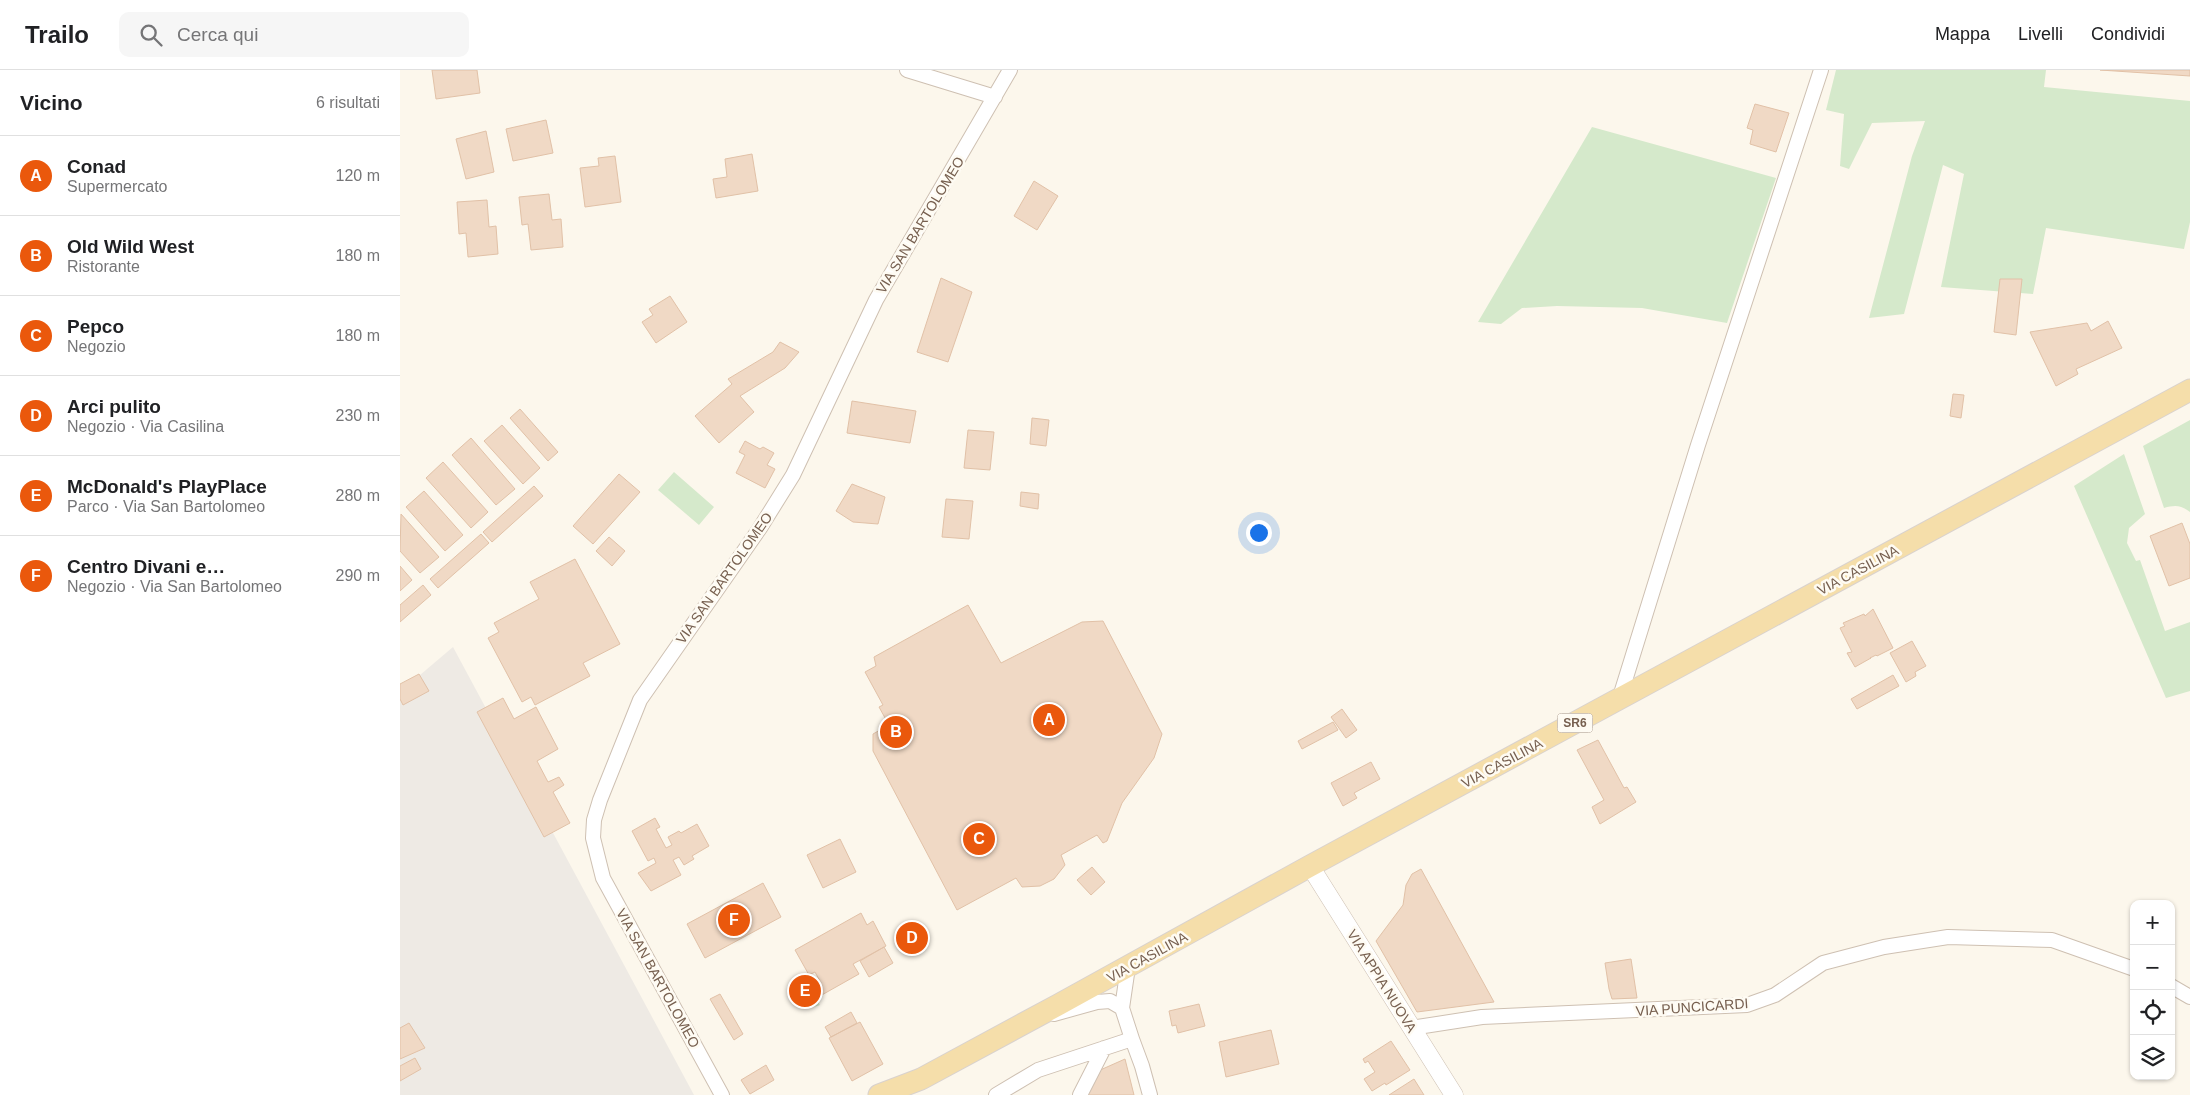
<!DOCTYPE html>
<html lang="it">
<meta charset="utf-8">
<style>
:root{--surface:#fff;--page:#f6f6f6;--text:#202124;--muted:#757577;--line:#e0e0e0;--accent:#ea580c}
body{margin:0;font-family:Helvetica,sans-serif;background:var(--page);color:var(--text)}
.controls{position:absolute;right:15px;bottom:15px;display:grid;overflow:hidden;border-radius:10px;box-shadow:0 1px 4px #0004}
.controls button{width:45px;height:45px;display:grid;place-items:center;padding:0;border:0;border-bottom:1px solid var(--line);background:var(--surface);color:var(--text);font:25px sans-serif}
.you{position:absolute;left:858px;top:462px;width:18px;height:18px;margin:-12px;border:4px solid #fff;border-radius:50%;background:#1a73e8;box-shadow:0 0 0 8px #1a73e833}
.badge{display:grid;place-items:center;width:32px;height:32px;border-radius:50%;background:var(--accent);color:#fff;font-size:16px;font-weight:700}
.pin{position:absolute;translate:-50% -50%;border:2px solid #fff;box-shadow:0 1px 5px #0006}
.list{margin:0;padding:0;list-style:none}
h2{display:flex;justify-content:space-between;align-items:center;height:65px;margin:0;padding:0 20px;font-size:21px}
h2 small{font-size:16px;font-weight:400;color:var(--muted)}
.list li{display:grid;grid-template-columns:32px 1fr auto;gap:15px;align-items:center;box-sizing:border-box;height:80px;padding:0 20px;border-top:1px solid var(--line)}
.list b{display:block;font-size:19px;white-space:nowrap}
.list p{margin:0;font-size:16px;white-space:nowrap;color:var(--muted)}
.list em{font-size:16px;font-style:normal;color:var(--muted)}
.icon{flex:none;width:28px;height:28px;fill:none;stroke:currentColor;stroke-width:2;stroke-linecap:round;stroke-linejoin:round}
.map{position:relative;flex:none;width:1790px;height:1025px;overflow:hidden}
header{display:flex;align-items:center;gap:30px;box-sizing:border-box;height:70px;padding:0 25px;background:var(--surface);border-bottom:1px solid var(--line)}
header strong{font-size:24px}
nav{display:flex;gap:28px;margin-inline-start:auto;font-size:18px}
.search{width:350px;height:45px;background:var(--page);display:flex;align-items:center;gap:12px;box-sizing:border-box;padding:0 18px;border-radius:10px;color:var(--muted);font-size:19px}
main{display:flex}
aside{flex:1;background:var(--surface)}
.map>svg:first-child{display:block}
.industrial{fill:#eeeae4}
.green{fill:#d5e9cb}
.building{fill:#f0d9c5;stroke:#e1c1a7}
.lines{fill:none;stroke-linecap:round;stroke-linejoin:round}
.minor-casing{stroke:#cec0b2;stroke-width:16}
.tertiary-casing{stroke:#cec0b2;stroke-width:19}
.primary-casing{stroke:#d9d2ce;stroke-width:23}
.minor{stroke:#fff;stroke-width:14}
.tertiary{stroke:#fff;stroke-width:18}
.primary{stroke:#f5deaa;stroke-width:21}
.labels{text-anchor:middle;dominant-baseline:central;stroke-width:5;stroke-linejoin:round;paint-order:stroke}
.shield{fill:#fefbf3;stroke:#a08e81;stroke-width:1}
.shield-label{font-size:12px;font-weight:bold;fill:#776050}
.street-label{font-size:14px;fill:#776050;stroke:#fefbf3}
</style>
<header>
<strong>Trailo</strong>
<div class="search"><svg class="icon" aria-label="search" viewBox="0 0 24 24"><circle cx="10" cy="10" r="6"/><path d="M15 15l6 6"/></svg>Cerca qui</div>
<nav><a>Mappa</a><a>Livelli</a><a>Condividi</a></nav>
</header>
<main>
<aside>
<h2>Vicino<small>6 risultati</small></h2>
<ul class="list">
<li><span class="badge">A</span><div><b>Conad</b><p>Supermercato</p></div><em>120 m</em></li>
<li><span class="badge">B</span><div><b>Old Wild West</b><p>Ristorante</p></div><em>180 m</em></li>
<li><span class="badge">C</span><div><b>Pepco</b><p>Negozio</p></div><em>180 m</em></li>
<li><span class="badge">D</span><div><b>Arci pulito</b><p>Negozio · Via Casilina</p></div><em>230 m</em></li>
<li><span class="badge">E</span><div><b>McDonald's PlayPlace</b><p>Parco · Via San Bartolomeo</p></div><em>280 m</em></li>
<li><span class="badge">F</span><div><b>Centro Divani e…</b><p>Negozio · Via San Bartolomeo</p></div><em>290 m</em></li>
</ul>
</aside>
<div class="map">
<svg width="1790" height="1025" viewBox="0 0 1790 1025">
<rect width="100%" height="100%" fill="#fcf7ec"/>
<path class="industrial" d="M53 577 294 1025H0V622Z"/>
<path class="green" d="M1436 0H1646L1644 17 1790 31V152L1784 179 1646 158 1633 224 1541 217 1564 104 1543 95 1504 244 1469 248 1512 86 1525 51 1472 53 1449 99 1440 96 1444 44 1426 40Z
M1192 57 1376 108 1327 253 1242 238 1157 236 1122 238 1101 254 1078 252Z
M1790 350V442C1781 435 1775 435 1764 438L1743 376Z
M1724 384 1745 444 1729 458 1727 473 1736 491 1740 490 1765 561 1790 552V621L1766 628 1674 416Z
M274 402 314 437 299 455 258 420Z
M405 910 420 935C406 942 401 926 395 915Z"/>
<path class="building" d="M32 0H77L80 23 36 29Z
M1700 0H1790V6Z
M1355 34 1389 43 1376 82 1350 74 1353 60 1347 58Z
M146 50 153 83 113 91 106 59Z
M86 61 94 102 66 109 56 69Z
M352 84 358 121 316 128 313 109 327 107 325 89Z
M215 86 221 132 185 137 180 98 199 96 198 88Z
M634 111 658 126 637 160 614 146Z
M149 124 152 150 161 149 163 177 131 180 128 154 122 155 119 127Z
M87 130 89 157 96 156 98 184 68 187 66 163 59 164 57 132Z
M541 208 572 222 548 292 517 282Z
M1600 209H1622L1616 265 1594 262Z
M270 226 287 252 256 273 242 252 253 245 249 239Z
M1708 251 1722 278 1676 299 1678 304 1656 316 1630 262 1687 253 1691 261Z
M380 272 399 282 385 298 340 326 354 342 319 373 295 346 332 314 328 309 373 282Z
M1553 324 1564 325 1561 348 1550 346Z
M452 331 516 341 510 373 447 363Z
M120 339 158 382 148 391 110 348Z
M632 348 649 350 646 376 630 374Z
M102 355 140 398 123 414 84 371Z
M568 360 594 362 590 400 564 398Z
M71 368 115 419 96 435 52 385Z
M345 371 360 379 363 377 374 383 367 395 375 399 365 418 336 403 345 385 339 382Z
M43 392 88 442 71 458 26 408Z
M219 404 240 422 193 474 173 456Z
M452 414 485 427 478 454 453 452 436 441Z
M134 416 143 426 92 472 83 462Z
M24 421 63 465 45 481 6 437Z
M621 422 639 424 638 439 620 436Z
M546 429 573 431 569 469 542 467Z
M1 444 39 487 20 503 0 481Z
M1782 453 1790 474V508L1769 516 1750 466Z
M81 464 89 473 38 518 30 509Z
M209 467 225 481 212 496 196 481Z
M175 489 220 574 183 593 190 606 135 635 131 627 122 632 88 568 99 562 94 553 139 529 130 512Z
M0 496 12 510 0 521Z
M23 515 31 525 0 552V535Z
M568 535 601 593 682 552 703 551 762 664 754 688 722 733 707 771 703 773 697 765 661 785 665 795 654 809 640 816 622 817 616 808 557 840 473 681V664L489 655 479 637 483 635 465 602 476 596 474 587Z
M1473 539 1493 578 1477 586 1476 585 1470 588H1471L1455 597 1447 583 1452 582 1440 558 1445 556 1443 553 1464 544 1465 546Z
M1512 571 1526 596 1515 602 1516 606 1506 612 1490 583Z
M19 604 29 621 3 635 0 629V614Z
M1493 605 1499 616 1457 639 1451 629Z
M103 628 114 649 136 637 158 679 137 691 148 712 159 707 164 715 153 722 170 753 144 767 77 642Z
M942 639 957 660 946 668 931 647Z
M933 652 938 660 902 679 898 671Z
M1198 670 1224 718 1227 717 1236 732 1200 754 1192 737 1204 730 1177 680Z
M971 692 980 709 954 723 957 728 943 736 931 713Z
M255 748 260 757 256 759 266 778 272 775 268 767 279 761 281 763 297 754 309 776 292 786 294 789 284 795 279 787 273 790 281 805 251 821 238 803 256 793 254 788 248 791 232 761Z
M440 769 456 802 423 818 407 785Z
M692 797 705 812 691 825 677 810Z
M1021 799 1094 932 1017 942 976 871 1003 835 1006 815 1012 804Z
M363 813 381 847 305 888 287 854Z
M461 843 467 855 473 851 486 876 453 894 459 904 420 926 415 916 421 913 415 902 409 905 395 880Z
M484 877 493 893 469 907 460 891Z
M1231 889 1237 928 1212 929 1209 919 1205 893Z
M320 924 343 964 334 970 310 929Z
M799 934 805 956 778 963 776 955 772 956 769 941Z
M451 942 457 953 431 967 425 957Z
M460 952 483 994 452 1011 429 968Z
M9 953 25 978 0 989V958Z
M871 960 879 994 826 1007 819 972Z
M991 971 1010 1000 986 1015 985 1013 972 1021 964 1009 975 1002 968 991 965 993 963 989Z
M15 988 21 999 0 1011V996Z
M725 989 734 1025H686L698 1001Z
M366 995 374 1010 350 1024 341 1010Z
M1014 1009 1024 1025H989Z"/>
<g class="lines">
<g class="minor-casing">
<path id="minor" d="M507 0 595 27
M1219 630 1298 375 1421 0
M1771 916 1790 927
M654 944 697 932 710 931 722 938
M1011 958 1082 947 1347 935 1375 925 1423 893 1484 877 1548 867 1652 870 1734 899
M732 969 742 996 750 1025
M322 1025 203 808 193 768 194 750 200 730 240 630 360 458 393 405 476 230 610 0
M596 1025 638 1000 732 969 722 938 728 897
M680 1025 704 978"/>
</g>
<g class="tertiary-casing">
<path id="tertiary" d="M910 796 1054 1025"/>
</g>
<g class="primary-casing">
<path id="primary" d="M479 1025 521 1009 658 935 910 796 1790 320"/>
</g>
<use href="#minor" class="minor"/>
<use href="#tertiary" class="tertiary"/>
<use href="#primary" class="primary"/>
</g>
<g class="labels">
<rect class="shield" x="1157.5" y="643.5" width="35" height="19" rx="4"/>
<g class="shield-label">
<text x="1175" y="653">SR6</text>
</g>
<g class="street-label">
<text transform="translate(520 155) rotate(-59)">VIA SAN BARTOLOMEO</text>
<text transform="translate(1458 500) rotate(-28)">VIA CASILINA</text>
<text transform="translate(324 508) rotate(-55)">VIA SAN BARTOLOMEO</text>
<text transform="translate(1102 693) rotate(-28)">VIA CASILINA</text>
<text transform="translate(747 887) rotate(-29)">VIA CASILINA</text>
<text transform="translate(258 908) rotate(61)">VIA SAN BARTOLOMEO</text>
<text transform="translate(982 911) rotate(58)">VIA APPIA NUOVA</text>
<text transform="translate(1292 937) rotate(-4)">VIA PUNCICARDI</text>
</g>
</g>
</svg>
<div class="controls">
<button>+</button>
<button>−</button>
<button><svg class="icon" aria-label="locate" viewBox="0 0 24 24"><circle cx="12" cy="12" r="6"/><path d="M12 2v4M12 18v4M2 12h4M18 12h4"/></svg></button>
<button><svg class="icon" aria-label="layers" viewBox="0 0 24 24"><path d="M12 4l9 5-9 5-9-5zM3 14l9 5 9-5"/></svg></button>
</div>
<div class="you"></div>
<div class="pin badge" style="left:649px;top:650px">A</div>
<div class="pin badge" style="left:496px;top:662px">B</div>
<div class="pin badge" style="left:579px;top:769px">C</div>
<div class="pin badge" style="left:512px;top:868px">D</div>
<div class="pin badge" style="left:405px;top:921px">E</div>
<div class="pin badge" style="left:334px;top:850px">F</div>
</div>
</main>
